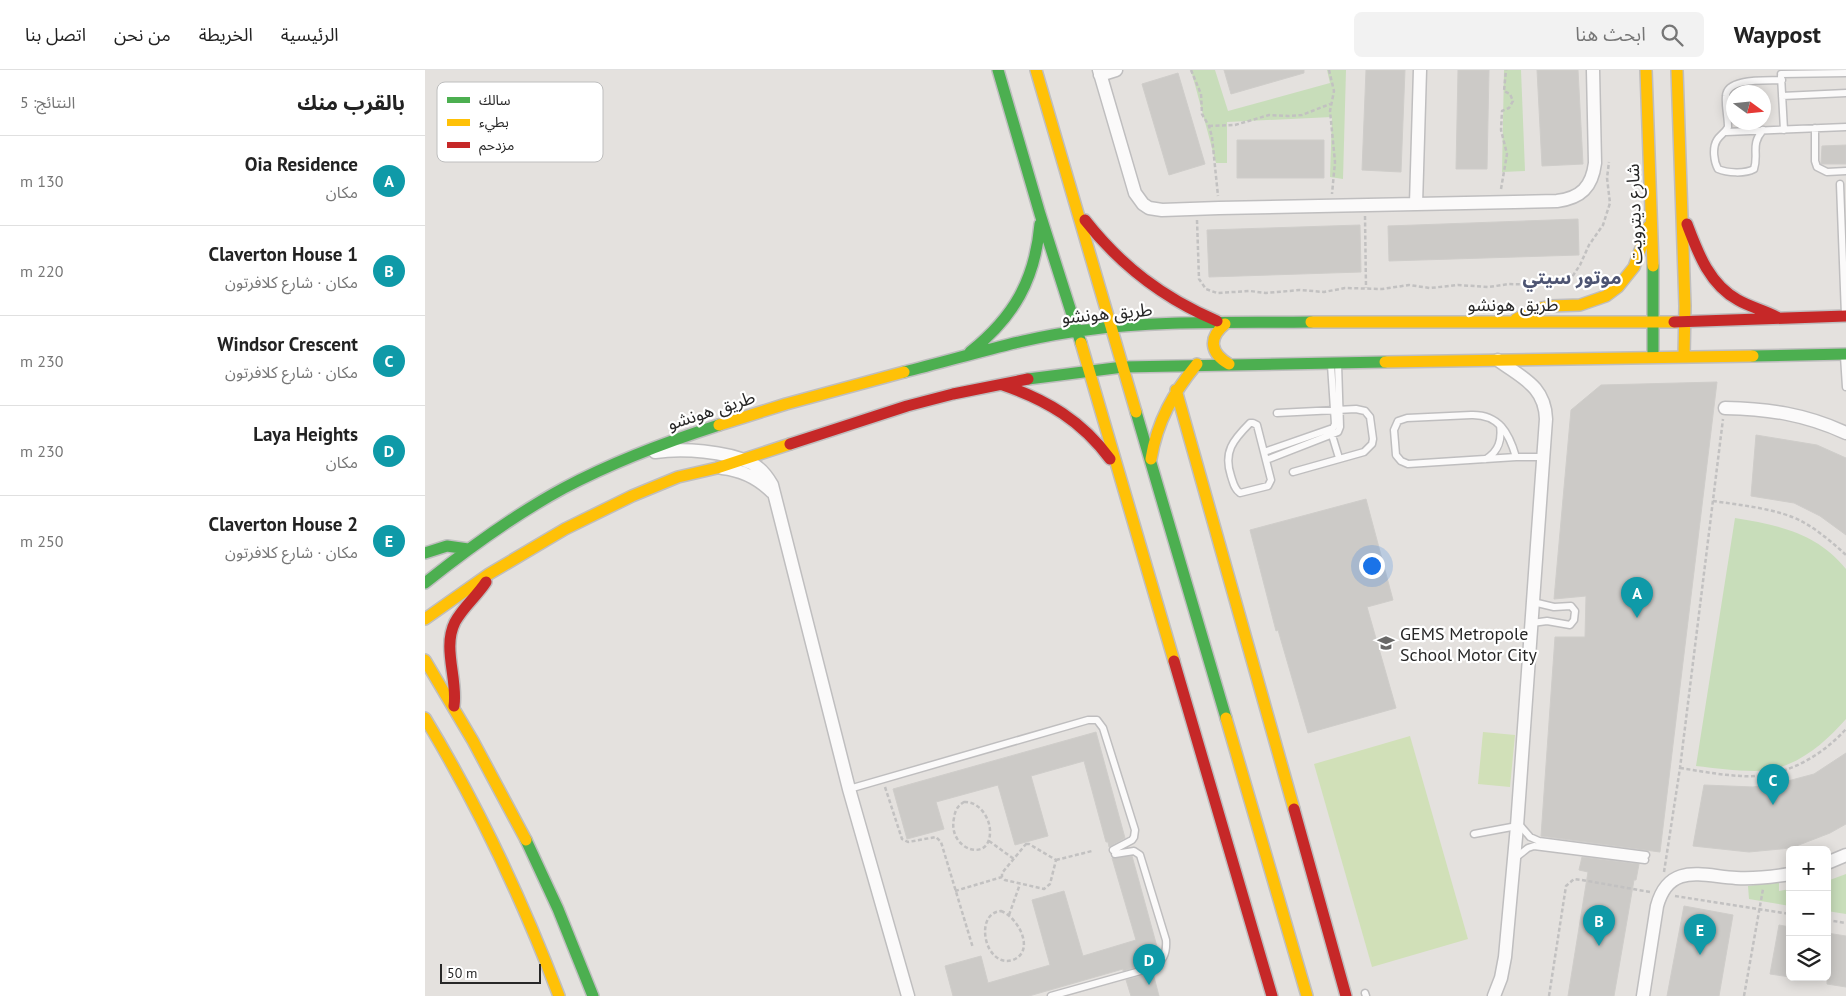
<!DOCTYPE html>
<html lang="ar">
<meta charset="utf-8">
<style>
:root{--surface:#fff;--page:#f2f2f2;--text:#222;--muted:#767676;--line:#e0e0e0;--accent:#b45309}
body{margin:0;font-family:"PT Sans","Noto Sans Arabic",sans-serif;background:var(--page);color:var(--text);direction:rtl}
.controls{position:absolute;right:15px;bottom:15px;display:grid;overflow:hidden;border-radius:8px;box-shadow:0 2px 12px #0003}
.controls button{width:45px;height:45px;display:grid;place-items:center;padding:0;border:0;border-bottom:1px solid var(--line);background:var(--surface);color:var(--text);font:25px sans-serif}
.compass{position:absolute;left:1301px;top:15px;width:45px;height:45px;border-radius:50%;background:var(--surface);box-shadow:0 2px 12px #0003;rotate:105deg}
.scale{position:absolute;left:15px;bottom:12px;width:101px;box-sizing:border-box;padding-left:5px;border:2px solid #272727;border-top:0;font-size:14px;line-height:18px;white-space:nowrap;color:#272727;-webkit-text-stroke:4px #fff;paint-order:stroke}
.you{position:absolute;left:946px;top:495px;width:18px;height:18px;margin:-12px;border:4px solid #fff;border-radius:50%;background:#1a73e8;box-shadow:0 0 0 8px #1a73e833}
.badge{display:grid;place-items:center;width:32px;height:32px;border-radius:50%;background:var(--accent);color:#fff;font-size:16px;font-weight:700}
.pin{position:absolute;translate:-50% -41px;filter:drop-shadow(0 1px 2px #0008)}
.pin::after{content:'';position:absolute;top:26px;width:18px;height:15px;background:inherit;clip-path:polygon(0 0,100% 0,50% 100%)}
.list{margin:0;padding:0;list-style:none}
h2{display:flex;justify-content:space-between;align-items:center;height:65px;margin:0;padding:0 20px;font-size:21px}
h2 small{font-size:16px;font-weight:400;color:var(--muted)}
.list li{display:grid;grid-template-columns:32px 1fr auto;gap:15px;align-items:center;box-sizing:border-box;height:90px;padding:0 20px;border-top:1px solid var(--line)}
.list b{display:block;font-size:19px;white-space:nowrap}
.list p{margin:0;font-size:16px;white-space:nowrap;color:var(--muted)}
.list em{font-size:16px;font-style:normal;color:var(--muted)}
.icon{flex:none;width:28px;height:28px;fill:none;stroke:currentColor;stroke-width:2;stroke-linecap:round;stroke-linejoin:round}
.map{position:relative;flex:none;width:1421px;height:926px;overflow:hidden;direction:ltr}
header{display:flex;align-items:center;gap:30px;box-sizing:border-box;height:70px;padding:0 25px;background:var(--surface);border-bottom:1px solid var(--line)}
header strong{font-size:24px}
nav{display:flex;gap:28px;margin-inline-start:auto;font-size:18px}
.search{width:350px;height:45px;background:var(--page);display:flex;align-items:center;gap:12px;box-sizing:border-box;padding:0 18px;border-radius:8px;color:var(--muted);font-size:19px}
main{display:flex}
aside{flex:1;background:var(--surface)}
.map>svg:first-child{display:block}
.green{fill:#c8ddba}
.pitch{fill:#d1e0b8}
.building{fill:#cccac7;stroke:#cfcdca}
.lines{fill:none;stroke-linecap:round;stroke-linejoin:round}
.lane-casing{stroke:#bfbebf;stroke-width:9}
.street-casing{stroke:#bfbebf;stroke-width:15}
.fast-casing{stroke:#bfbebf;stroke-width:14}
.slow-casing{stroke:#bfbebf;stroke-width:14}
.jam-casing{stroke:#bfbebf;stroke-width:14}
.path{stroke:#c2c1c1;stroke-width:2.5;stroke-dasharray:4 2.5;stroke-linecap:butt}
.lane{stroke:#fbfafa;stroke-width:6}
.street{stroke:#fbfafa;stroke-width:12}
.fast{stroke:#4caf50;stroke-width:11}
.slow{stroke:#ffc107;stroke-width:11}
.jam{stroke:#c62828;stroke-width:11}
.labels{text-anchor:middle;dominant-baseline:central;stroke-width:4.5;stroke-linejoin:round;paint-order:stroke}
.street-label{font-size:18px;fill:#272727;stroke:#fff}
.poi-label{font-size:18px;fill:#272727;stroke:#fff;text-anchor:start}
.neighbourhood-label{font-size:19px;font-weight:bold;fill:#4d5472;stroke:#fff}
.key{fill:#fff;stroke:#bebebe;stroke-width:1}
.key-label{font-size:14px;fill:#272727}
</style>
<header>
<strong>Waypost</strong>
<div class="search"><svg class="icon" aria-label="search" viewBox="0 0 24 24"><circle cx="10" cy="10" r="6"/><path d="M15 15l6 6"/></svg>ابحث هنا</div>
<nav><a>الرئيسية</a><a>الخريطة</a><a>من نحن</a><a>اتصل بنا</a></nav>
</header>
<main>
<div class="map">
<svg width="1421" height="926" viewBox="0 0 1421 926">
<rect width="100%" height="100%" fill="#e4e1de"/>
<path class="green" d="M766 0H790L803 41 905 13 902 0H921L918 109 905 107 907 47 802 52V93H791Z
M1079 0H1096L1100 101 1077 102Z
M1310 448C1353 455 1392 463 1421 499V649C1397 676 1368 701 1329 701 1310 701 1290 698 1271 696Z
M1421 804V844L1402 841V811Z
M1354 812V821L1365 819V836L1324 829 1323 816Z"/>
<path class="pitch" d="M1058 662 1090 665 1085 717 1053 714Z
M985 666 1043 869 947 897 889 694Z"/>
<path class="building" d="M799 0H879V3L806 24Z
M941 0H980L976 102 937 100Z
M1033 0H1064L1062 99H1031Z
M1112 0H1153L1158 94 1117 96Z
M753 3 780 94 744 105 717 14Z
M812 70H899V108H812Z
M1421 75V94H1396L1397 76Z
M1153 149 1154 185 964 191 963 156Z
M935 155 936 202 784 207 782 160Z
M1292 312 1235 782 1116 766 1130 567H1160L1161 526 1129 529 1146 340 1176 315Z
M1331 365 1392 375 1421 388V465L1395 446 1369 433 1326 426Z
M941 429 968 530 942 537 971 638 883 663 853 560 851 561 825 460Z
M671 662 700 768 684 777 683 772H681L659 691 606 706 623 766 590 775 573 715 511 732 519 759 482 769 468 719Z
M1421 683V754L1405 763 1366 778 1324 782 1268 776 1279 715 1328 717 1359 712 1389 704Z
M707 786 734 884 730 889 724 891V893L698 901V899L604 926H528L520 896 556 886 563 913 625 895 607 830 639 821 658 886 711 870 687 788Z
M1157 787 1214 794 1211 810H1209L1189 926H1143L1163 802 1154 800Z
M1259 836 1308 845 1294 926H1242Z
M1354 855 1365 857V907L1345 904Z
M1402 863 1421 866V917L1402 914Z
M728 903 734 926H706L701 910Z"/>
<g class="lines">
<g class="lane-casing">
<path id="lane" d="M1356 4 1421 3
M1356 6 1359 60
M1357 26 1421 23
M1390 58V91L1392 97 1402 102 1421 101
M1338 60C1325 75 1334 84 1329 99 1320 104 1302 103 1293 99 1289 92 1287 78 1292 70 1295 65 1300 63 1303 57 1303 46 1300 36 1301 26 1302 7 1343 11 1357 10
M1301 62 1421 57
M1415 114 1420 245
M1419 286 1421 317
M852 343 931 339 940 341 945 347 948 369 947 374 939 382 868 402
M1046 345C1074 344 1084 363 1091 387L983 394 976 391 971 385 969 360 973 351 982 348Z
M825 353H828L832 355 846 410 843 416 815 423C809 419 808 412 806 406 798 382 808 370 825 353Z
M907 365 914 388
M839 382 908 358 910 354 906 295
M1091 387H1119
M1061 389C1074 381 1077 370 1075 355
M841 390 913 362 915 357 913 294
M1107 553 1122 551 1145 555 1149 550 1150 541 1146 536 1129 537 1108 532
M424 719 663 650H672L678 658 710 760 709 767 707 770 688 780
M1093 753 1105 767 1114 771 1221 785
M1049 764 1092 756
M1089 789 1103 778 1109 776 1220 790
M940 923 941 926
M626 926 726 898C738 892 742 884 741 870L715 785 709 781 690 784"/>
</g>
<g class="street-casing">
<path id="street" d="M674 0 710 123 718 134 724 138 737 140 794 138 1132 131C1156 128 1167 117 1170 93L1168 0
M675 5 691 0
M991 134 995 0
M1300 338C1344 339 1380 344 1421 363
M230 382C258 378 300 381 326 393 336 398 342 406 347 415L424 719 483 926
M297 398C316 400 333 408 347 422
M1402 793 1421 785
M1069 926 1076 908 1080 887 1092 756 1121 349C1120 316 1097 308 1073 290
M1218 926 1232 836C1244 792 1277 806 1311 808 1329 809 1347 807 1365 804"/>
</g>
<g class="fast-casing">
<path id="fast" d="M573 0 615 144 656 273
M1228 196V287
M545 282C589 247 610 210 615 154
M1328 286 1421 284
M479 302C540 287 599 267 661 260 736 250 812 253 886 252
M603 309 698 297 960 292
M711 342 801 648
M0 483 22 476 43 479
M0 513C44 478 89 445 139 418 188 392 241 372 294 355
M101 770 133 839 168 926"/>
</g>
<g class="slow-casing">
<path id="slow" d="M611 0 711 342
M1221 0 1228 196
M1252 0 1260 236 1259 286
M1091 249 1112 239 1126 236 1155 235 1181 226 1193 217 1209 197 1224 156
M886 252H1249
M800 254C783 268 785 283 804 294
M656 273 749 591
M960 292 1328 286
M751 320 869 739
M294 355 361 334 479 302
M726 389C732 352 748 323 772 294
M0 549 64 504 140 459 207 426 253 407 292 398 365 374
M0 590 48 671 101 770
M0 648C54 737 97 829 134 926
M801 648 882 926"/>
</g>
<g class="jam-casing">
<path id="jam" d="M660 150C696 196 738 228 792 251
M1262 154C1273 183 1284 214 1313 230 1325 237 1339 240 1352 247
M1249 252 1421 246
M578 315C622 330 657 351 685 389
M365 374 482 336 528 324 603 309
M749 591 847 926
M29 636C33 609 17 578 30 552 38 537 52 526 61 512
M869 739 921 926"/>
</g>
<path class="path" d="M766 0 776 24 777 44 784 56 787 67 793 126
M904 0 909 21 905 41 910 92 907 124
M784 56 810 55 844 45 863 46 877 45 905 34
M1076 119 1082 84 1076 60 1077 41 1084 38 1088 31 1085 24 1079 21 1081 0
M940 146 941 218
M772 150 774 209 781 219 792 223 825 221 841 223 875 220 899 222 920 218 957 219 984 215 1005 218 1033 215 1064 217 1084 214 1115 215 1141 210 1147 207 1155 195 1164 175 1178 155 1185 133 1182 108 1184 92
M1288 431C1315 435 1355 439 1378 452 1394 461 1408 473 1421 485
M1255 698C1275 701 1295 705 1316 706 1356 709 1395 688 1421 659
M460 717 477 769 483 772 511 767 516 772 548 878
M539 732C554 731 565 748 565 761 566 794 522 780 529 748 530 741 532 736 539 732Z
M564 771 589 789
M601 774H604L631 790 625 814 619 819 580 810 577 807V803Z
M631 790 667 781
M1239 802 1255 698 1298 349
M530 821 577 807
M1250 826 1365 844
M576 841C593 847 611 881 588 890 560 899 548 843 576 841Z
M584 845 595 814
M1402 850 1421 853
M1124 926 1141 816 1149 809 1157 810 1225 822
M1319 926 1338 819"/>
<use href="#lane" class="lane"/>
<use href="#street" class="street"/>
<use href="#fast" class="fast"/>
<use href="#slow" class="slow"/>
<use href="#jam" class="jam"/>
</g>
<defs>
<g id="school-bare" transform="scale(1.35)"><path d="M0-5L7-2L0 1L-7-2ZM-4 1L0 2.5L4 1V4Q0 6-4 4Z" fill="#696867" stroke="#fff" stroke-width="2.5" paint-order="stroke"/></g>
</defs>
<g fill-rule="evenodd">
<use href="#school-bare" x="961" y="573"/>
</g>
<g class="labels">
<g class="street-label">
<text transform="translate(1209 144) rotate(-92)">شارع ديترويت</text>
<text x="1088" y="234">طريق هونشو</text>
<text transform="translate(682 243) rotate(-5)">طريق هونشو</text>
<text transform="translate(286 340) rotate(-18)">طريق هونشو</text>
</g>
<g class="poi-label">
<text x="975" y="563">GEMS Metropole<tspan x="975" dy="21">School Motor City</tspan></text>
</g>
<g class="neighbourhood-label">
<text x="1147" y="207">موتور سيتي</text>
</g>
</g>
<rect x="12" y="12" width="166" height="80" rx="8" class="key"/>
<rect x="22" y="27" width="23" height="6" fill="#4caf50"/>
<rect x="22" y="49" width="23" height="7" fill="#ffc107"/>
<rect x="22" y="72" width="23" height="6" fill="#c62828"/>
<g class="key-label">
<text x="54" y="35">سالك</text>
<text x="54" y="57">بطيء</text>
<text x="54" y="80">مزدحم</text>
</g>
</svg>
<div class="controls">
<button>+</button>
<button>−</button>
<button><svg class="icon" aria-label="layers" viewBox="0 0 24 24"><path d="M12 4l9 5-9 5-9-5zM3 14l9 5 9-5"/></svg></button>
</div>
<svg class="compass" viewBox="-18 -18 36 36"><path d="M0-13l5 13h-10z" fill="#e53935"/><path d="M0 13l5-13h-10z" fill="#767676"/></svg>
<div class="scale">50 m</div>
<div class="you"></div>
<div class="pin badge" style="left:1212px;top:548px;background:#0f9aa8">A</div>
<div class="pin badge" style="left:1174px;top:876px;background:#0f9aa8">B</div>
<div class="pin badge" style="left:1348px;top:735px;background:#0f9aa8">C</div>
<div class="pin badge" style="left:724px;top:915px;background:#0f9aa8">D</div>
<div class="pin badge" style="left:1275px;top:885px;background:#0f9aa8">E</div>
</div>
<aside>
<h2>بالقرب منك<small>النتائج: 5</small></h2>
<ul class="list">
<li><span class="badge" style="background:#0f9aa8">A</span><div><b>Oia Residence</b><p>مكان</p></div><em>130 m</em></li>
<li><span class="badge" style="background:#0f9aa8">B</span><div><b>Claverton House 1</b><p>مكان · شارع كلافرتون</p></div><em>220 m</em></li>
<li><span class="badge" style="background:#0f9aa8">C</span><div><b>Windsor Crescent</b><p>مكان · شارع كلافرتون</p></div><em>230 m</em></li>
<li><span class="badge" style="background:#0f9aa8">D</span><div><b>Laya Heights</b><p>مكان</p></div><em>230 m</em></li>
<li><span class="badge" style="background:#0f9aa8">E</span><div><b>Claverton House 2</b><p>مكان · شارع كلافرتون</p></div><em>250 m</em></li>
</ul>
</aside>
</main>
